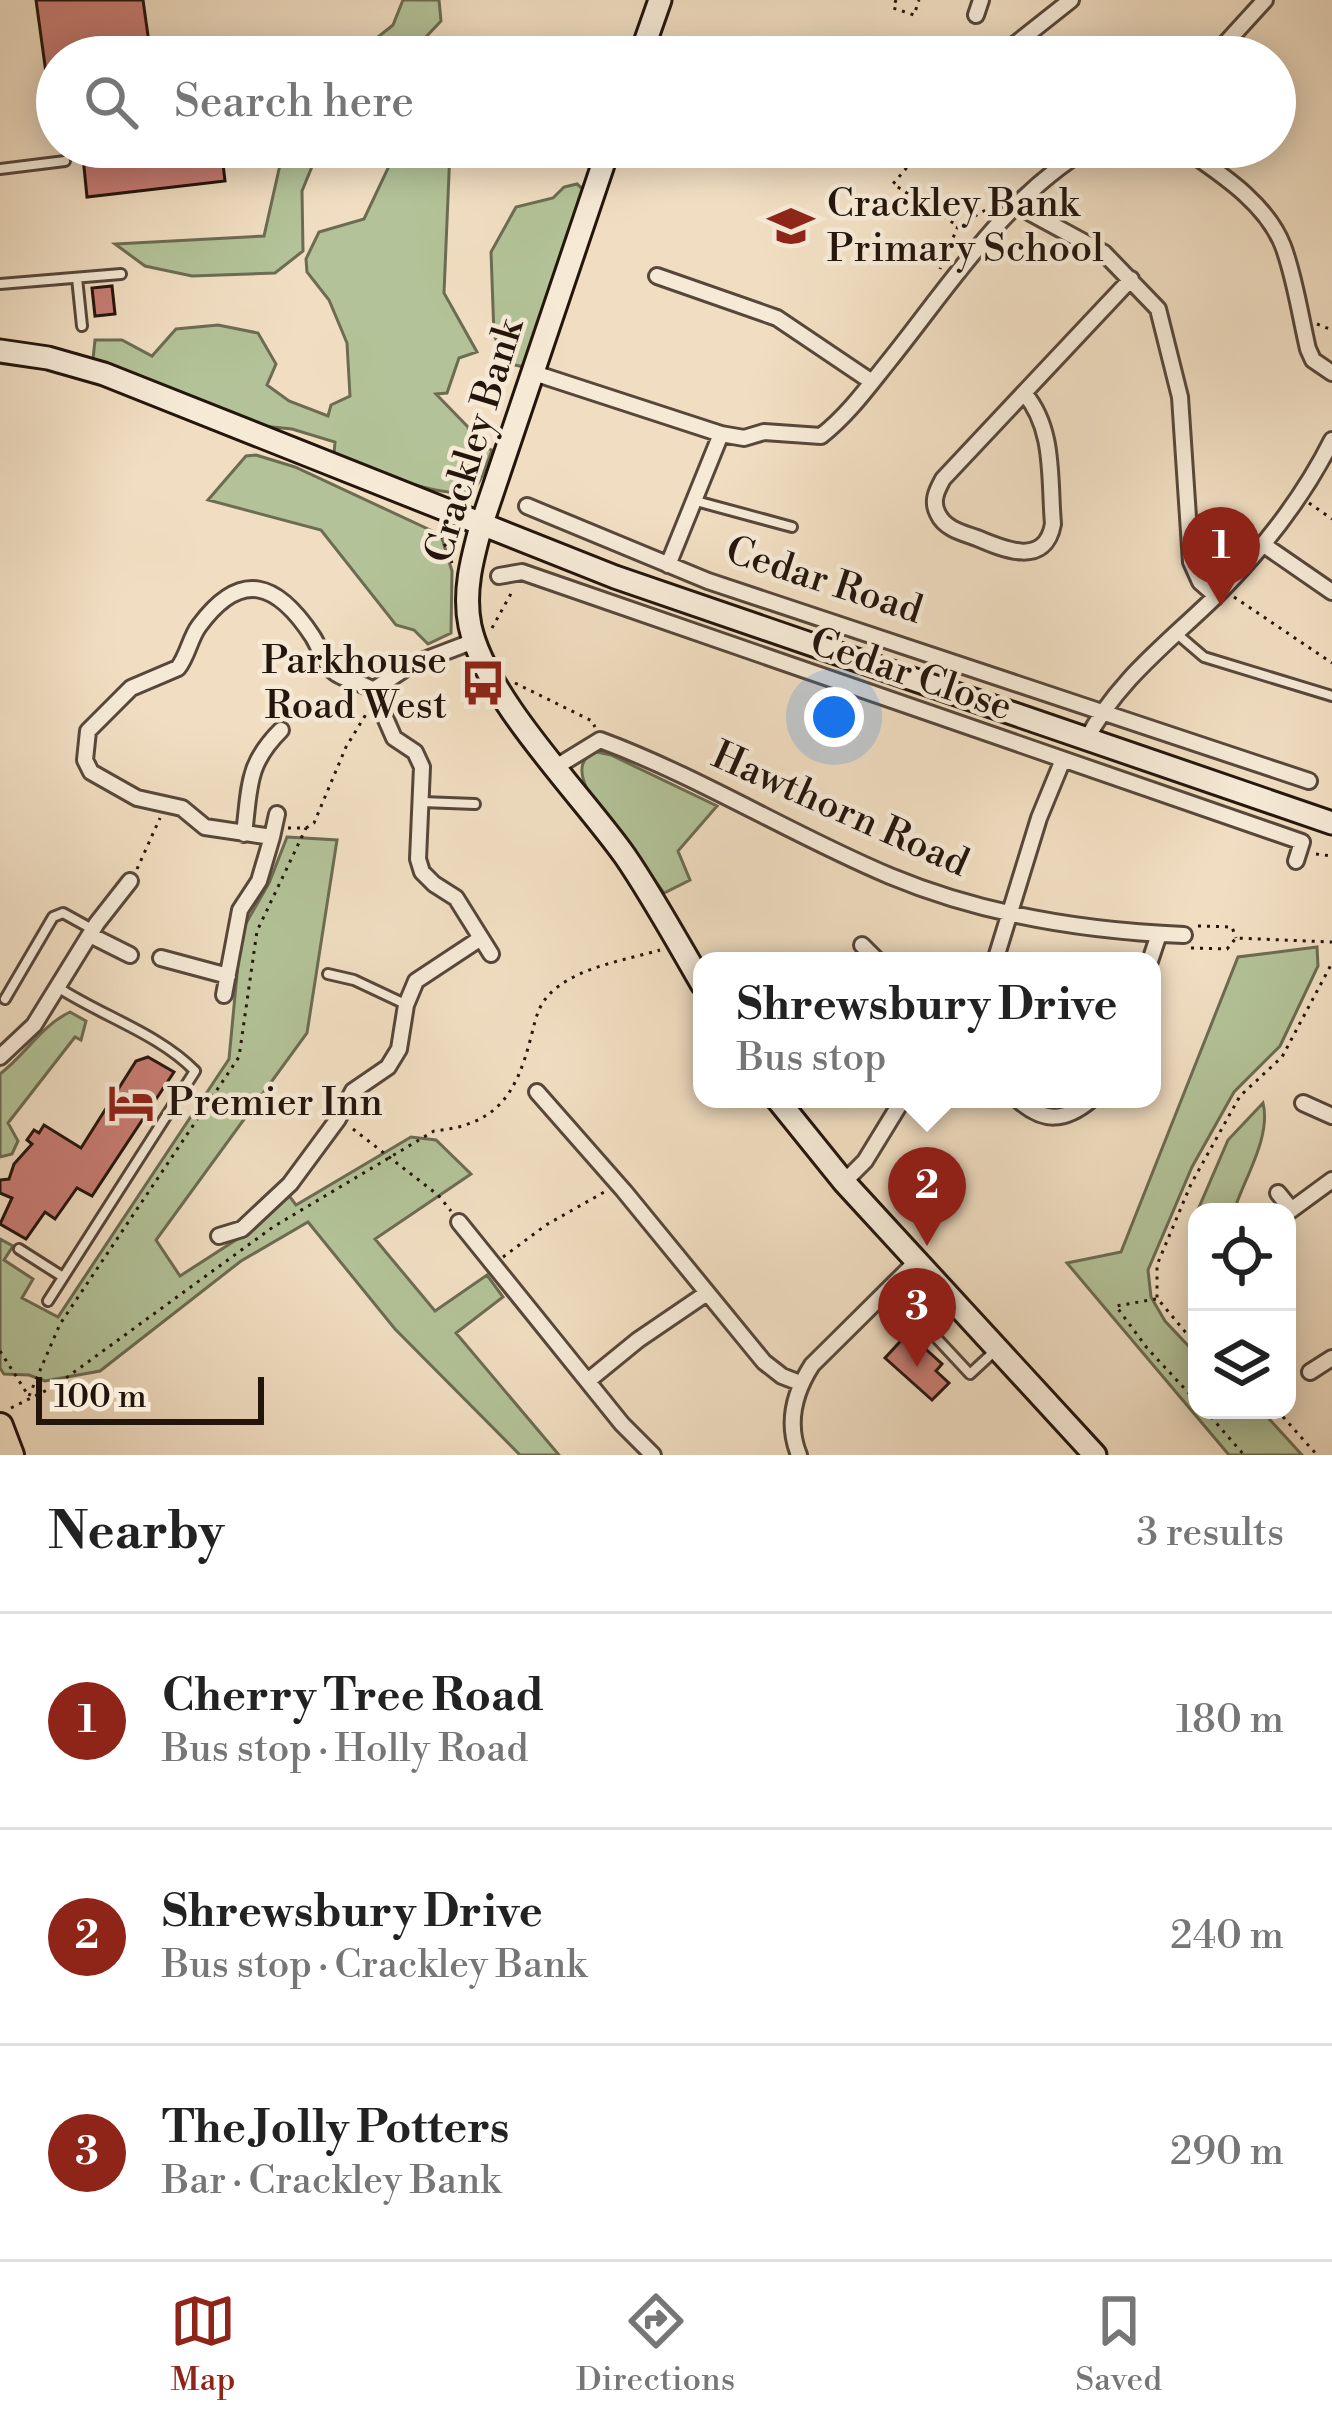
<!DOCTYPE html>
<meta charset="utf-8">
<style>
:root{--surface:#fff;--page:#f2f2f2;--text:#222;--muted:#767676;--line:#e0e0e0;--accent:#8f2418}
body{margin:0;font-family:"Libre Bodoni",serif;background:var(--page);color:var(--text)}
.controls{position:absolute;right:36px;bottom:36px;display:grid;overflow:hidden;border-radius:24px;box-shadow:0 6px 30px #0003}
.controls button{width:108px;height:108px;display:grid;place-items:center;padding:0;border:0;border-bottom:3px solid var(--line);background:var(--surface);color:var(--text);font:60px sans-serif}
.scale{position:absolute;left:36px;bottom:30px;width:228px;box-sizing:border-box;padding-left:12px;border:6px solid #24150c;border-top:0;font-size:33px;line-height:42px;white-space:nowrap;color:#24150c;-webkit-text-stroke:9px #f6ead7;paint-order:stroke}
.you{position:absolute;left:834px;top:717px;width:42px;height:42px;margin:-30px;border:9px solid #fff;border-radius:50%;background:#1a73e8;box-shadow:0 0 0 18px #1a73e833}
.badge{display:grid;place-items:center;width:78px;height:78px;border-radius:50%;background:var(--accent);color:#fff;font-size:39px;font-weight:700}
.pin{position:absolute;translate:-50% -99px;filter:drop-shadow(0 3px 6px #0008)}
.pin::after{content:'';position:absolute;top:63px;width:42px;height:36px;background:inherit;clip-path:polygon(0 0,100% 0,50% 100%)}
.popup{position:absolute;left:693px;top:952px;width:468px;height:156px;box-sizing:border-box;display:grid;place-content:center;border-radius:24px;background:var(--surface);filter:drop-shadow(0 3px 9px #0005);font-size:39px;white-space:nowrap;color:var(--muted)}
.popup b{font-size:45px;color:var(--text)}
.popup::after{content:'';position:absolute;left:50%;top:100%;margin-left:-24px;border:24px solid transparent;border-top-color:var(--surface)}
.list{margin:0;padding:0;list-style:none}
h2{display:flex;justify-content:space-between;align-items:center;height:156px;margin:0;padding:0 48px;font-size:51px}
h2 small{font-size:39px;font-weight:400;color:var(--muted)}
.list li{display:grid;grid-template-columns:78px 1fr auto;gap:36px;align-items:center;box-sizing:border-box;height:216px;padding:0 48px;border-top:3px solid var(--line)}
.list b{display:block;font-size:45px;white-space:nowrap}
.list p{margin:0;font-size:39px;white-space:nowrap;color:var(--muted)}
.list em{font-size:39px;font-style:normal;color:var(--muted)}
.icon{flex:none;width:66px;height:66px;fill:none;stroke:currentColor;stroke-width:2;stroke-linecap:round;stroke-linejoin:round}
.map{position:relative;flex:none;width:1332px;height:1455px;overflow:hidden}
.search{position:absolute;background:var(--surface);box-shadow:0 6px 30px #0003;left:36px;right:36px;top:36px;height:132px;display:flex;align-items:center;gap:30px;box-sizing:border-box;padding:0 42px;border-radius:66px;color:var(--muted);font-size:45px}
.sheet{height:804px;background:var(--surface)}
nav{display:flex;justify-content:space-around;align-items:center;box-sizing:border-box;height:168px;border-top:3px solid var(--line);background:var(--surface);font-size:33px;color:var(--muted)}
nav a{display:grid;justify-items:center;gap:6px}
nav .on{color:var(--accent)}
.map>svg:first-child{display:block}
.green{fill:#b3c298;stroke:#6c6c52;stroke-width:3}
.building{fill:#c97d75;stroke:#24150c;stroke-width:3}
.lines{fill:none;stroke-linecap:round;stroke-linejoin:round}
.lane-casing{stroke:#57473a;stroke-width:14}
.street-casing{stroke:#57473a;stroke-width:20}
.secondary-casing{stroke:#24150c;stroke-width:27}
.highway-casing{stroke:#24150c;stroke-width:30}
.path{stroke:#24150c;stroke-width:3;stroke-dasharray:3 6;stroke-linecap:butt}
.lane{stroke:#f6ead7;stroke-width:8}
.street{stroke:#f6ead7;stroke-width:14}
.secondary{stroke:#f6ead7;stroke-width:21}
.highway{stroke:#f1dec2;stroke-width:24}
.labels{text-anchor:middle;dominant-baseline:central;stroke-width:9;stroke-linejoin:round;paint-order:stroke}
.poi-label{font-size:39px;fill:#24150c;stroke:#f6ead7;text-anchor:start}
.street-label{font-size:39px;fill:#24150c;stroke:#f6ead7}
</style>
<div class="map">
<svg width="1332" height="1455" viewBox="0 0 1332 1455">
<rect width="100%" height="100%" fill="#f1dec2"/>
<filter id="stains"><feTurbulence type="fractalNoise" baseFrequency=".00167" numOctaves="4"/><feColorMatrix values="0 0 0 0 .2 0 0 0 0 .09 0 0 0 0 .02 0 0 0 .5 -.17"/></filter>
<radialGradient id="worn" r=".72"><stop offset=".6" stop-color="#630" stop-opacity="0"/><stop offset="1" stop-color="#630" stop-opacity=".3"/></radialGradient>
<path class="green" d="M403 0H439L441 21 407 57H353L393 25Z
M284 147H320L302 191 303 251 275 273 192 276 145 266 115 244 264 236Z
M398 147 450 150 444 293 477 352 459 358 447 393 436 394 468 427 471 442 492 450C488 460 484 476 477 485 456 510 362 464 334 454L335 442 292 429 262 426 93 359 95 340H122L152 356 176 329 218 325 258 333 276 364 267 385 289 401 328 416 331 405 350 396 347 343 329 300 307 272 306 259 319 232 364 219Z
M577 184 585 191 524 367 506 363 494 335 491 252 516 207 553 198 564 187Z
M256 455 295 467 441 535 452 571 451 633 428 644 414 630 396 625 321 530 208 500 246 456Z
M597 752 611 755 717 806 678 851 690 880 664 893 588 791C580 775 577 758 597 752Z
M287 837 337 840 307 1033 156 1240 180 1276 245 1234 287 1193 296 1205 411 1137 436 1140 471 1174 375 1239 435 1311 487 1275 503 1297 456 1333 559 1455H520L395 1329 308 1222 241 1261 100 1371 45 1381 29 1375 4 1374 0 1368V1239L13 1246 4 1260 33 1279 22 1298 58 1317 229 1059 241 932 269 883Z
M1317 947 1318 966 1280 1046 1234 1092 1192 1167 1148 1270 1151 1297 1165 1321 1197 1355V1410H1261L1302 1455H1229L1067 1263 1121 1252 1238 957Z
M70 1012 86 1021 81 1040 75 1037 8 1123 18 1141 12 1154 0 1157V1074C25 1055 42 1025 70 1012Z
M1263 1103C1271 1135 1247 1174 1236 1205L1227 1212H1197L1228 1140Z"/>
<path class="building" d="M36 0H143L151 57H57V72L46 73Z
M82 147H221L225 181 87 197Z
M112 286 115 314 95 316 92 288Z
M148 1057 174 1072 92 1196 77 1188 55 1219 45 1212 26 1239 0 1224 12 1198 0 1193V1180L9 1179 14 1164 32 1144 27 1140 34 1130 39 1133 44 1125 81 1148 136 1061Z
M908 1333 942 1364 936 1371 949 1383 932 1400 885 1358Z"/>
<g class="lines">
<g class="lane-casing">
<path id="lane" d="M0 169 65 161
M77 278 82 326
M0 284 121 274
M696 501 792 527
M1176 633 1204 657 1332 696
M422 802 475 804
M328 974 354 980 405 1004
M5 999 53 917 63 913 92 929
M19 1249 63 1277
M884 1296 929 1330 970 1374 997 1349
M48 1301 195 1071C159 1034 102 1016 59 988"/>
</g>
<g class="street-casing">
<path id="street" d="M976 15 981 0
M999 57 1071 0
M1213 57 1265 0
M1182 147C1219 173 1266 202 1283 246 1295 278 1300 315 1308 349L1313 360 1332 373
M1014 204 1104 253 1158 309 1180 397 1191 562 1200 582 1216 596
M657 276 777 318 872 382
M531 372 721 434 744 438 764 432 821 436C848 415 868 387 889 361 950 285 1005 197 1090 147
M1024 393C1055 429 1049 478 1053 524 1045 567 1005 550 977 538 963 533 945 529 938 514 931 501 937 490 943 479L1131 279
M527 506 708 581 1309 781
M1264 545 1332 592
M668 565 721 434
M499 576 522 572 1302 842 1296 861
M373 690 394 738 415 752 422 767 418 859 422 872 434 884 456 898 491 954
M1086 741C1115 682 1170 641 1216 596 1262 550 1303 498 1332 440
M556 767 600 740C700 777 792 835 890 876 981 914 1085 931 1184 935
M244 834C250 787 246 765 281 730
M272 837 277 814
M90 935 130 955
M862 945 878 961
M161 958 228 976
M995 961 1039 818 1062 762
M1150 961 1159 934
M224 995 240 910 259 881 272 837 205 827 182 808 137 798 91 772 85 760 88 731 131 688 178 668C188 655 190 638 199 626 241 569 277 582 313 637 319 647 323 660 331 669 341 680 360 681 373 690L411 665 474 641
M0 1057 34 1025 97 923 130 881
M537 1092 624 1191 764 1362 782 1376 800 1383
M1017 1099C1043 1123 1065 1122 1092 1099
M1303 1103 1332 1116
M844 1182 865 1161 903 1099
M1278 1193 1291 1209
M1287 1213 1332 1180
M459 1222 622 1424 653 1455
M219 1236 242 1229 290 1184 338 1119 353 1091 388 1067 399 1049 406 1005 416 981 481 938
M1310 1372 1332 1358
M589 1380 638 1340 707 1293
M799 1455C786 1423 794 1393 812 1365L918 1260"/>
</g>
<g class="secondary-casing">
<path id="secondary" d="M640 57 660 0
M609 147 481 526C472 559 463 592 470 626 486 699 581 794 625 856 653 897 677 941 702 984
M0 351 48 358 104 374 615 577 1332 823
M777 1099 844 1182 1095 1455"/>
</g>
<g class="highway-casing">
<path id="highway" d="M0 1426 11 1455"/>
</g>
<path class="path" d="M896 0 893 8 914 15 919 0
M924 147 893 184 958 226 940 269
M959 225 998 203
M1317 324 1332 330
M1309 503 1332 519
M444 527 441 535 452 563
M1234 597 1332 663
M492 628 513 590
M515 683 592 721 595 727
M288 828H306L314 823 346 747 368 711
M1316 854 1332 856
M137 869 160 818
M1198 926 1232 927 1236 938
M1191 948 1227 949 1236 938 1332 942
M353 1129 438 1195 451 1211
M503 1257 546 1225 606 1191
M1156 1299 1116 1306 1147 1348 1197 1402
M1197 1346 1157 1298V1265L1191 1184 1240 1096 1282 1057 1332 963
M0 1351 28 1395
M29 1396 60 1324 239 1057 257 931 306 828
M11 1408 55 1386 273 1227 434 1131C496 1125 516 1096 531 1037 536 1018 538 1003 555 989 583 966 626 960 660 950
M1205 1410 1244 1455
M1277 1410 1317 1455"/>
<use href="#lane" class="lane"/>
<use href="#street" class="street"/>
<use href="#secondary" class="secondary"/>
<use href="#highway" class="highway"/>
</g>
<defs>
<g id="school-bare" transform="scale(3.6)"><path d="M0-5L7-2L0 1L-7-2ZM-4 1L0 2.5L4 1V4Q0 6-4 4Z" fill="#8f2418" stroke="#f6ead7" stroke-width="2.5" paint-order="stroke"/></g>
<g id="bus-bare" transform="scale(3.6)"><path d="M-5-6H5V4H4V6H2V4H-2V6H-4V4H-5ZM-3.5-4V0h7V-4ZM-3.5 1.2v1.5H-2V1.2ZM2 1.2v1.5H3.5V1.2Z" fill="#8f2418" stroke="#f6ead7" stroke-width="2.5" paint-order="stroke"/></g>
<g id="hotel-bare" transform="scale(3.6)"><path d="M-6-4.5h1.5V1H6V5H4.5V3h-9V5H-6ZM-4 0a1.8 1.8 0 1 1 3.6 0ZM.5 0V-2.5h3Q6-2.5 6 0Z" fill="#8f2418" stroke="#f6ead7" stroke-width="2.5" paint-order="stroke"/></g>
</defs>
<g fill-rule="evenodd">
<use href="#school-bare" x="791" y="226"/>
<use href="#bus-bare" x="483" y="683"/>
<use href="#hotel-bare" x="131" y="1103"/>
</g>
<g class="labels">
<g class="poi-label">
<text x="827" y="204">Crackley Bank<tspan x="827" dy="45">Primary School</tspan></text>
<text x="447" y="661" text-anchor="end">Parkhouse<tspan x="447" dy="45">Road West</tspan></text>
<text x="167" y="1103">Premier Inn</text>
</g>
<g class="street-label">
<text transform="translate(475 441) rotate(-73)">Crackley Bank</text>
<text transform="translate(824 581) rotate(18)">Cedar Road</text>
<text transform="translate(911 675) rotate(19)">Cedar Close</text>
<text transform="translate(840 810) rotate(24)">Hawthorn Road</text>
</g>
</g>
<rect width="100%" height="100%" filter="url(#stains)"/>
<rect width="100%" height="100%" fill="url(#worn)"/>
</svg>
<div class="controls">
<button><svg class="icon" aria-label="locate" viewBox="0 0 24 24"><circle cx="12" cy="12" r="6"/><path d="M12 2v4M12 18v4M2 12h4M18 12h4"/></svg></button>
<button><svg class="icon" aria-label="layers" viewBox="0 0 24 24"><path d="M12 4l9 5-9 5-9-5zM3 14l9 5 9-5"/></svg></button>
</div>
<div class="scale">100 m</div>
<div class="you"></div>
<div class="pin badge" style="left:1221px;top:606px">1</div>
<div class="pin badge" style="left:927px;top:1246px">2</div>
<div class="popup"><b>Shrewsbury Drive</b>Bus stop</div>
<div class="pin badge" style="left:917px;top:1367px">3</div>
<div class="search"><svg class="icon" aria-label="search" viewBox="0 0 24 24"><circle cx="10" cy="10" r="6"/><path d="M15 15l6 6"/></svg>Search here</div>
</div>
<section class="sheet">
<h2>Nearby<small>3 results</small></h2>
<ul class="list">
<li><span class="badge">1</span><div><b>Cherry Tree Road</b><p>Bus stop · Holly Road</p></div><em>180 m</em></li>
<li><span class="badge">2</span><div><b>Shrewsbury Drive</b><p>Bus stop · Crackley Bank</p></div><em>240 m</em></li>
<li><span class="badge">3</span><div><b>The Jolly Potters</b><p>Bar · Crackley Bank</p></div><em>290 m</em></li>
</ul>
</section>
<nav>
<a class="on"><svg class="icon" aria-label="map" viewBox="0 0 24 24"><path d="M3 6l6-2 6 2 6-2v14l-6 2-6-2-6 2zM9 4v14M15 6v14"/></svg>Map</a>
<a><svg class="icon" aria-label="directions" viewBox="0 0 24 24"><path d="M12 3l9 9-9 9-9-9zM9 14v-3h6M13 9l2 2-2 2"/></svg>Directions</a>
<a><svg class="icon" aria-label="saved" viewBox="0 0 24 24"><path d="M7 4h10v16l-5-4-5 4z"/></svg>Saved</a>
</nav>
